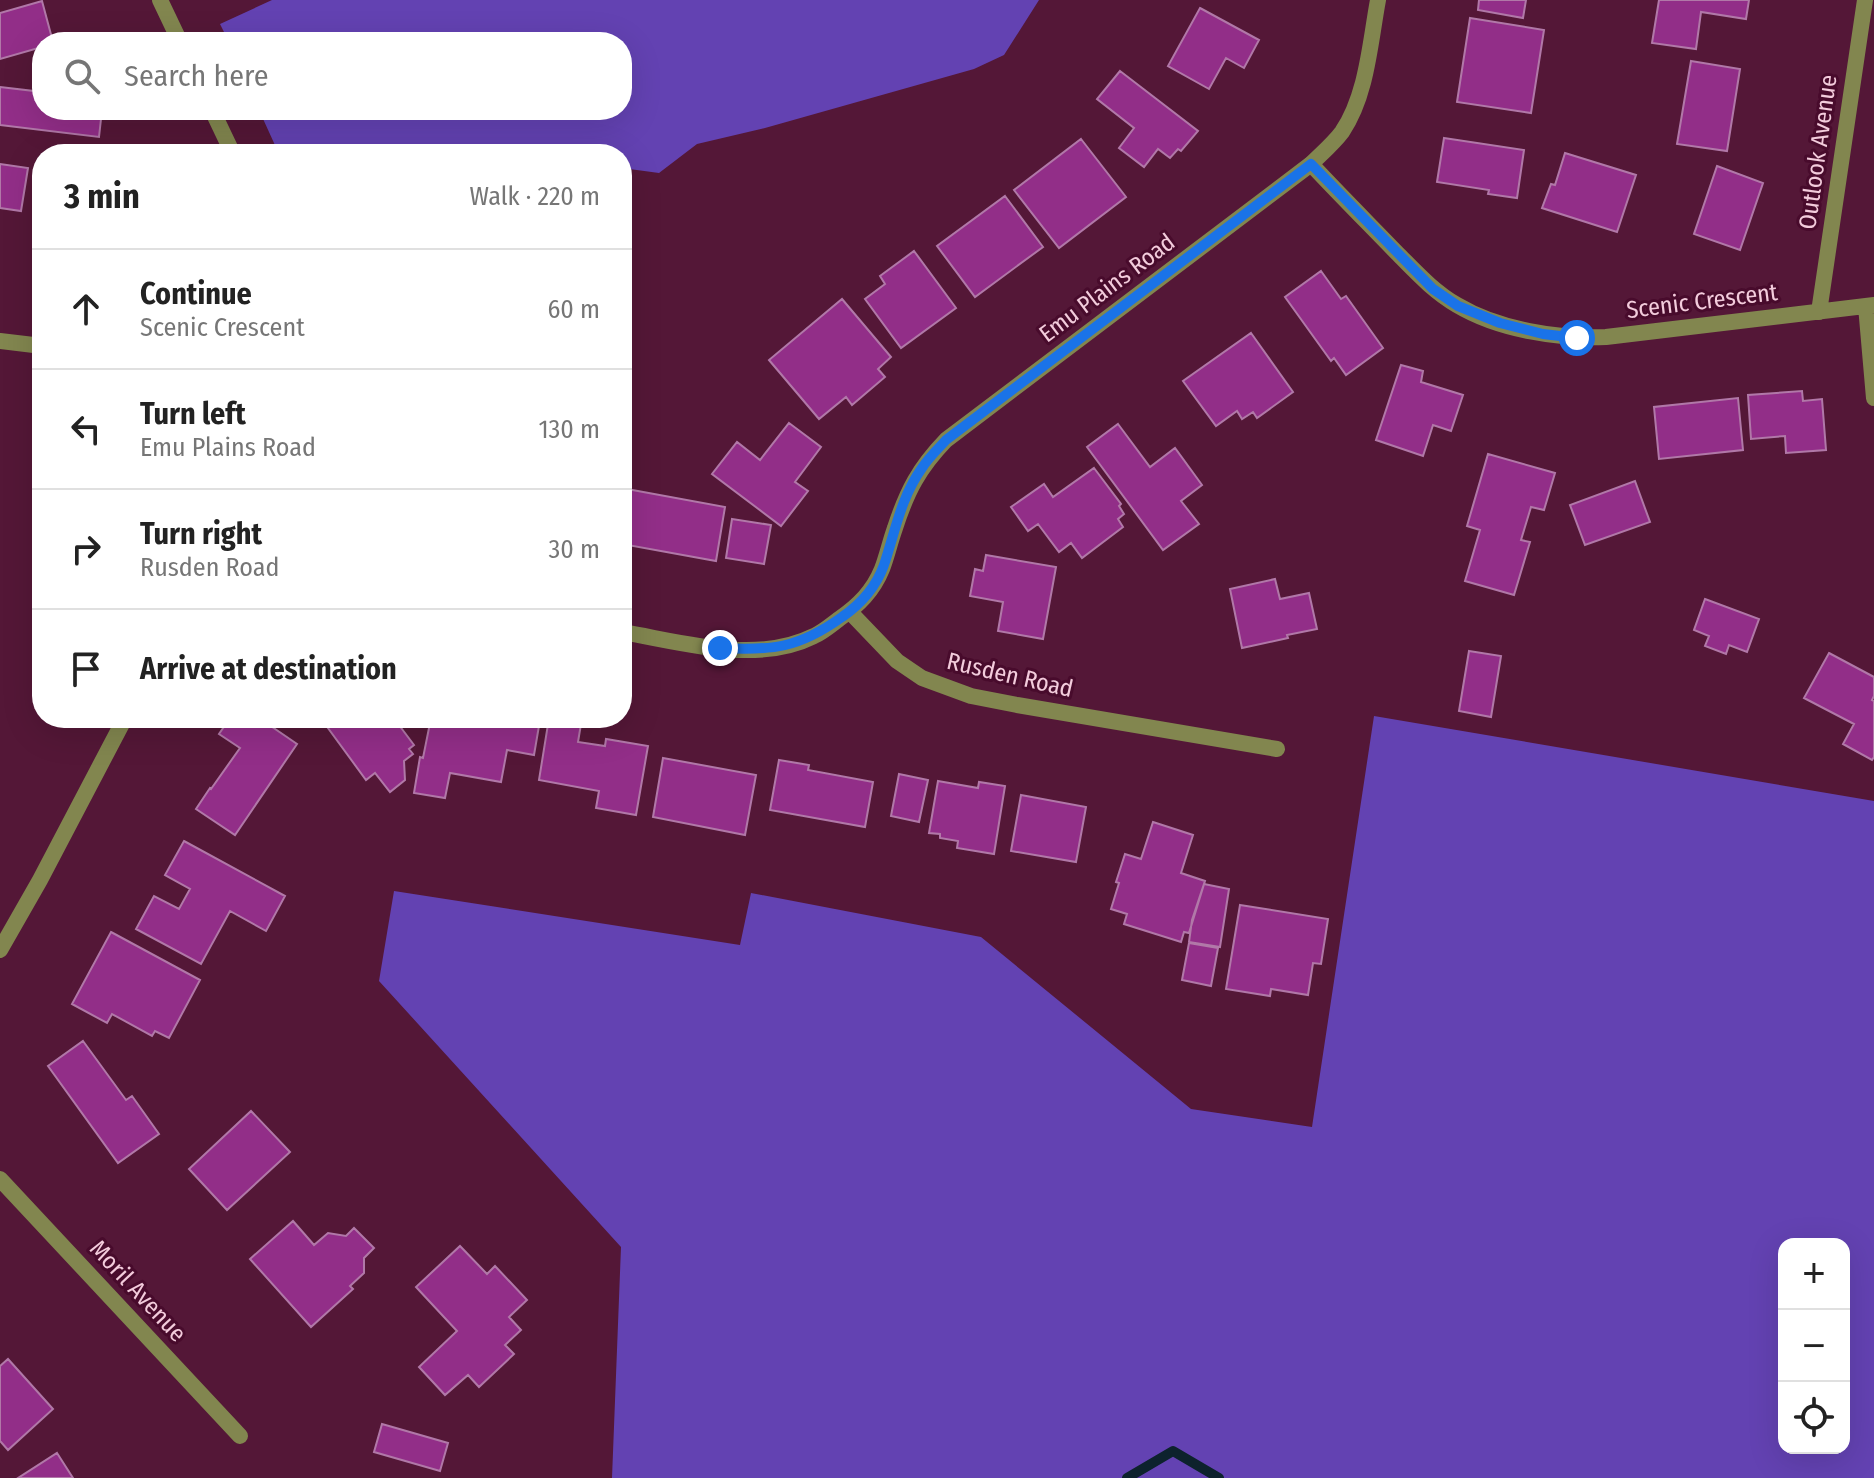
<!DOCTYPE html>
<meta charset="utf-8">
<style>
:root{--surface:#fff;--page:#f2f2f2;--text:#222;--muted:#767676;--line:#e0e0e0}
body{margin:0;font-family:"Fira Sans Condensed",sans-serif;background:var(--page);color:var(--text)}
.controls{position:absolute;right:24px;bottom:24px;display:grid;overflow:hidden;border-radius:16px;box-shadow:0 8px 32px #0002}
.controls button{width:72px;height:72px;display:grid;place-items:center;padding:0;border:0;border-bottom:2px solid var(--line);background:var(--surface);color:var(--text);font:40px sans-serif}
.stop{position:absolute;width:24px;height:24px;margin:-18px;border:6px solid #1a73e8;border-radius:50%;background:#fff}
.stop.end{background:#1a73e8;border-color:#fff;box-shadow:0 2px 8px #0008}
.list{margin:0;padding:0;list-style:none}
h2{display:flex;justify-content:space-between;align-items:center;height:104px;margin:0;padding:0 32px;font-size:34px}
h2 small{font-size:26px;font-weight:400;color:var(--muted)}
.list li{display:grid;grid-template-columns:52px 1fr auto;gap:24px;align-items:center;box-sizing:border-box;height:120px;padding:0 32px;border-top:2px solid var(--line)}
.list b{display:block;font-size:30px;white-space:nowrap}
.list p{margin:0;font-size:26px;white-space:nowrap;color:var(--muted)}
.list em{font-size:26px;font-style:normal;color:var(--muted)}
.icon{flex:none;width:44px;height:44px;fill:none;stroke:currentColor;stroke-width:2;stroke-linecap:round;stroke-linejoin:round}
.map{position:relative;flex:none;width:1874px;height:1478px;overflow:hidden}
.search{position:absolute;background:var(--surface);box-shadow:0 8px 32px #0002;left:32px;top:32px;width:600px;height:88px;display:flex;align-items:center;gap:20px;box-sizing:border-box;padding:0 28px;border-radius:32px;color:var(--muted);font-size:30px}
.panel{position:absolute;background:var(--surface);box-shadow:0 8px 32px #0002;left:32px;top:144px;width:600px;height:584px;border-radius:32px}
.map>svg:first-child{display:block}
.forest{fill:#6342b2;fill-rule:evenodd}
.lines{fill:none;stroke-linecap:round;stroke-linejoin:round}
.stream{stroke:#0d222d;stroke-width:10}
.building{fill:#922e88;stroke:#b178a8;stroke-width:2}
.minor{stroke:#82864f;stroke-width:16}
.tertiary{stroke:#82864f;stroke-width:16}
.route{stroke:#1a73e8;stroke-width:10}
.labels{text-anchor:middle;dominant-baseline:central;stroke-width:6;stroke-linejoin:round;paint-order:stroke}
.street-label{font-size:24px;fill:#f3ccdc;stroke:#480b2c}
</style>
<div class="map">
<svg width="1874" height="1478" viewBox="0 0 1874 1478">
<rect width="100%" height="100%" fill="#541737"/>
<path class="forest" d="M272 0H1039L1004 55 974 69 765 128 697 144 659 173 622 168V154H279L259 110H622V42H229L220 24Z
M1374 716 1874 801V1478H612L621 1247 379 981 394 891 740 945 751 893 981 937 1191 1109 1312 1127ZM1844 1244V1448H1784V1244Z"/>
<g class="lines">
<path class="stream" d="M1127 1478 1173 1451 1219 1478"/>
</g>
<path class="building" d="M1479 0H1526L1523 18 1478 10Z
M1659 0H1749L1746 19 1701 12 1696 49 1652 43Z
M42 1 53 42H42V47L0 59V13Z
M1200 8 1259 40 1244 68 1226 58 1209 89 1168 66Z
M1470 18 1544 30 1531 113 1457 102Z
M1691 61 1740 69 1727 151 1677 144Z
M1120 71 1198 131 1181 151 1178 149 1170 158 1158 149 1144 167 1119 148 1134 128 1097 99Z
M0 87 42 92V110H102L99 137 0 125Z
M1444 138 1524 150 1517 198 1488 194 1489 190 1437 182Z
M1081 139 1126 197 1059 248 1014 190Z
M1565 153 1636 175 1617 232 1542 208 1551 184 1555 185Z
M0 164 28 168 21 211 0 208Z
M1717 166 1763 183 1740 250 1694 234Z
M1005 196 1043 247 975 297 937 246Z
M914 251 956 308 901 348 865 299 885 284 880 276Z
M1321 271 1341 299 1346 296 1383 348 1346 375 1334 358 1331 361 1285 297Z
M842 299 891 357 878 369 885 377 852 405 846 397 819 419 769 360Z
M1251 333 1293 392 1257 418 1253 412 1242 419 1237 411 1216 426 1183 381Z
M1401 365 1423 371 1421 382 1463 395 1451 431 1433 425 1423 456 1376 440Z
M1802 391 1803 401 1822 399 1826 450 1786 453 1785 436 1751 439 1748 395Z
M1738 398 1743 450 1659 459 1654 407Z
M789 423 821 447 795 482 808 491 781 526 712 474 737 442 760 460Z
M1118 424 1150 467 1175 448 1202 485 1181 501 1199 524 1163 550 1087 447Z
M1488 454 1555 473 1544 510 1531 507 1521 540 1530 542 1514 595 1465 581 1480 530 1467 526Z
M1094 468 1121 504 1119 506 1124 514 1118 519 1123 527 1082 558 1071 543 1059 552 1038 524 1028 531 1011 507 1044 484 1053 497Z
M1635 481 1650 522 1585 545 1570 505Z
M627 489 725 507 716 561 622 544V516Z
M732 519 771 525 764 564 726 558Z
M986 555 1056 567 1043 639 998 631 1003 602 970 596 975 569 983 571Z
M1275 579 1280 599 1309 593 1317 629 1287 635 1288 638 1242 648 1230 589Z
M1705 599 1759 619 1747 652 1729 645 1726 654 1705 646 1709 636 1694 630Z
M1469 651 1501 656 1491 717 1459 711Z
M1829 653 1874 677V696L1872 700 1874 701V757L1872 760 1843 744 1854 724 1804 698Z
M230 718H259L297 744 235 835 196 809 210 788 211 789 240 748 219 734Z
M333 718H401L396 721 414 745 409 749 413 754 404 761 405 780 390 792 375 773 366 780 325 724Z
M431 718H530L540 720 534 755 507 750 501 782 450 773 445 798 414 793 420 757 423 758Z
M549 718H582L578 742 605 746 606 739 648 746 636 815 596 808 599 791 539 780Z
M663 758 756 775 745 835 653 817Z
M779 760 809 765 808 770 873 782 865 827 770 810Z
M899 774 928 780 919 822 891 816Z
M938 781 978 788 979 782 1005 786 994 854 957 848 958 841 940 838V834L929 833Z
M1021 795 1086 807 1076 862 1011 851Z
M1153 822 1193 835 1181 873 1205 881 1189 933 1184 932 1181 942 1124 924 1127 914 1111 909 1119 883 1116 882 1125 854 1141 859Z
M184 841 285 896 266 931 230 911 201 964 136 929 154 896 179 909 190 889 165 875Z
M1204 884 1229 889 1220 947 1189 942 1192 920Z
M1240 905 1328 919 1321 964 1313 963 1308 995 1271 989 1270 996 1226 989Z
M111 932 200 980 169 1038 155 1031 152 1036 112 1014 107 1023 72 1004Z
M1189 943 1218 948 1211 986 1182 980Z
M83 1041 126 1100 132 1096 159 1134 118 1163 48 1066Z
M251 1111 290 1152 227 1210 189 1169Z
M293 1221 314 1245 328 1233 346 1236 354 1228 374 1248 364 1258V1273L350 1286 353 1289 311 1327 250 1259Z
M460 1246 487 1274 495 1266 527 1300 509 1317 521 1330 505 1345 514 1354 479 1387 468 1375 445 1395 419 1367 457 1331 416 1287Z
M8 1359 53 1409 8 1450 0 1441V1366Z
M382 1424 448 1443 440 1471 374 1452Z
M57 1453 73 1478H18Z"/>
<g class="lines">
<path class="minor" d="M160 0 180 42
M212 110 233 154
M1311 164C1339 194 1368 223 1397 253 1416 272 1433 291 1457 305 1499 330 1558 339 1606 337L1874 305
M1866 306 1874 398
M1819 312 1865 0
M0 341 42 346
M850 612 897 661 922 678 971 696 1017 705 1277 749
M0 1179 240 1436"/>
<path class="tertiary" d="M622 632C682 642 756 665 814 636 823 632 831 625 839 619 859 605 873 591 882 569 887 556 890 542 895 528 907 491 919 468 946 440L1311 164C1321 154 1333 144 1342 132 1367 95 1370 43 1378 0
M0 950 40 880 125 718"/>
</g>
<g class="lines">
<path class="route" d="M720 648C772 651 799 648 842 617 861 604 876 587 884 565 895 532 901 497 922 468 929 457 938 449 946 440L1311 164 1433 289 1458 306 1500 323 1543 334 1577 338"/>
</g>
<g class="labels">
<g class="street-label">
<text transform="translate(1818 152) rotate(-82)">Outlook Avenue</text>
<text transform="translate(1107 288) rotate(-37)">Emu Plains Road</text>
<text transform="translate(1702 301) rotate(-7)">Scenic Crescent</text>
<text transform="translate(1010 675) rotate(13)">Rusden Road</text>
<text transform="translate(138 1291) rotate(47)">Moril Avenue</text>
</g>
</g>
</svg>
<div class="controls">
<button>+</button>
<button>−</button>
<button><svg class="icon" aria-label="locate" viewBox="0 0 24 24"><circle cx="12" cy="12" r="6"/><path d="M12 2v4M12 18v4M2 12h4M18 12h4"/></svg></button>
</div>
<div class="stop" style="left:1577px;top:338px"></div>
<div class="stop end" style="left:720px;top:648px"></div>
<div class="search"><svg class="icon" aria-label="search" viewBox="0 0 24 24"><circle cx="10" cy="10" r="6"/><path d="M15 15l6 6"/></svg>Search here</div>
<section class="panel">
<h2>3 min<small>Walk · 220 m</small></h2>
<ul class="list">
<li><svg class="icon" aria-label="ahead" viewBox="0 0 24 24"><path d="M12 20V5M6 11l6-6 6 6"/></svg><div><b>Continue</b><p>Scenic Crescent</p></div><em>60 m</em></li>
<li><svg class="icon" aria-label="left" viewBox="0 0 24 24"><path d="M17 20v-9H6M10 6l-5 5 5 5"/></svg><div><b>Turn left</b><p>Emu Plains Road</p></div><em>130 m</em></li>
<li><svg class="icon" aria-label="right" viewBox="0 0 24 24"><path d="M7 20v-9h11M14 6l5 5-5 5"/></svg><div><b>Turn right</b><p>Rusden Road</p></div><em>30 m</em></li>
<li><svg class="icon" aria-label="arrive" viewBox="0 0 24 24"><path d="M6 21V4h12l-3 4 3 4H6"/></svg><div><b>Arrive at destination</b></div></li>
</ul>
</section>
</div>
